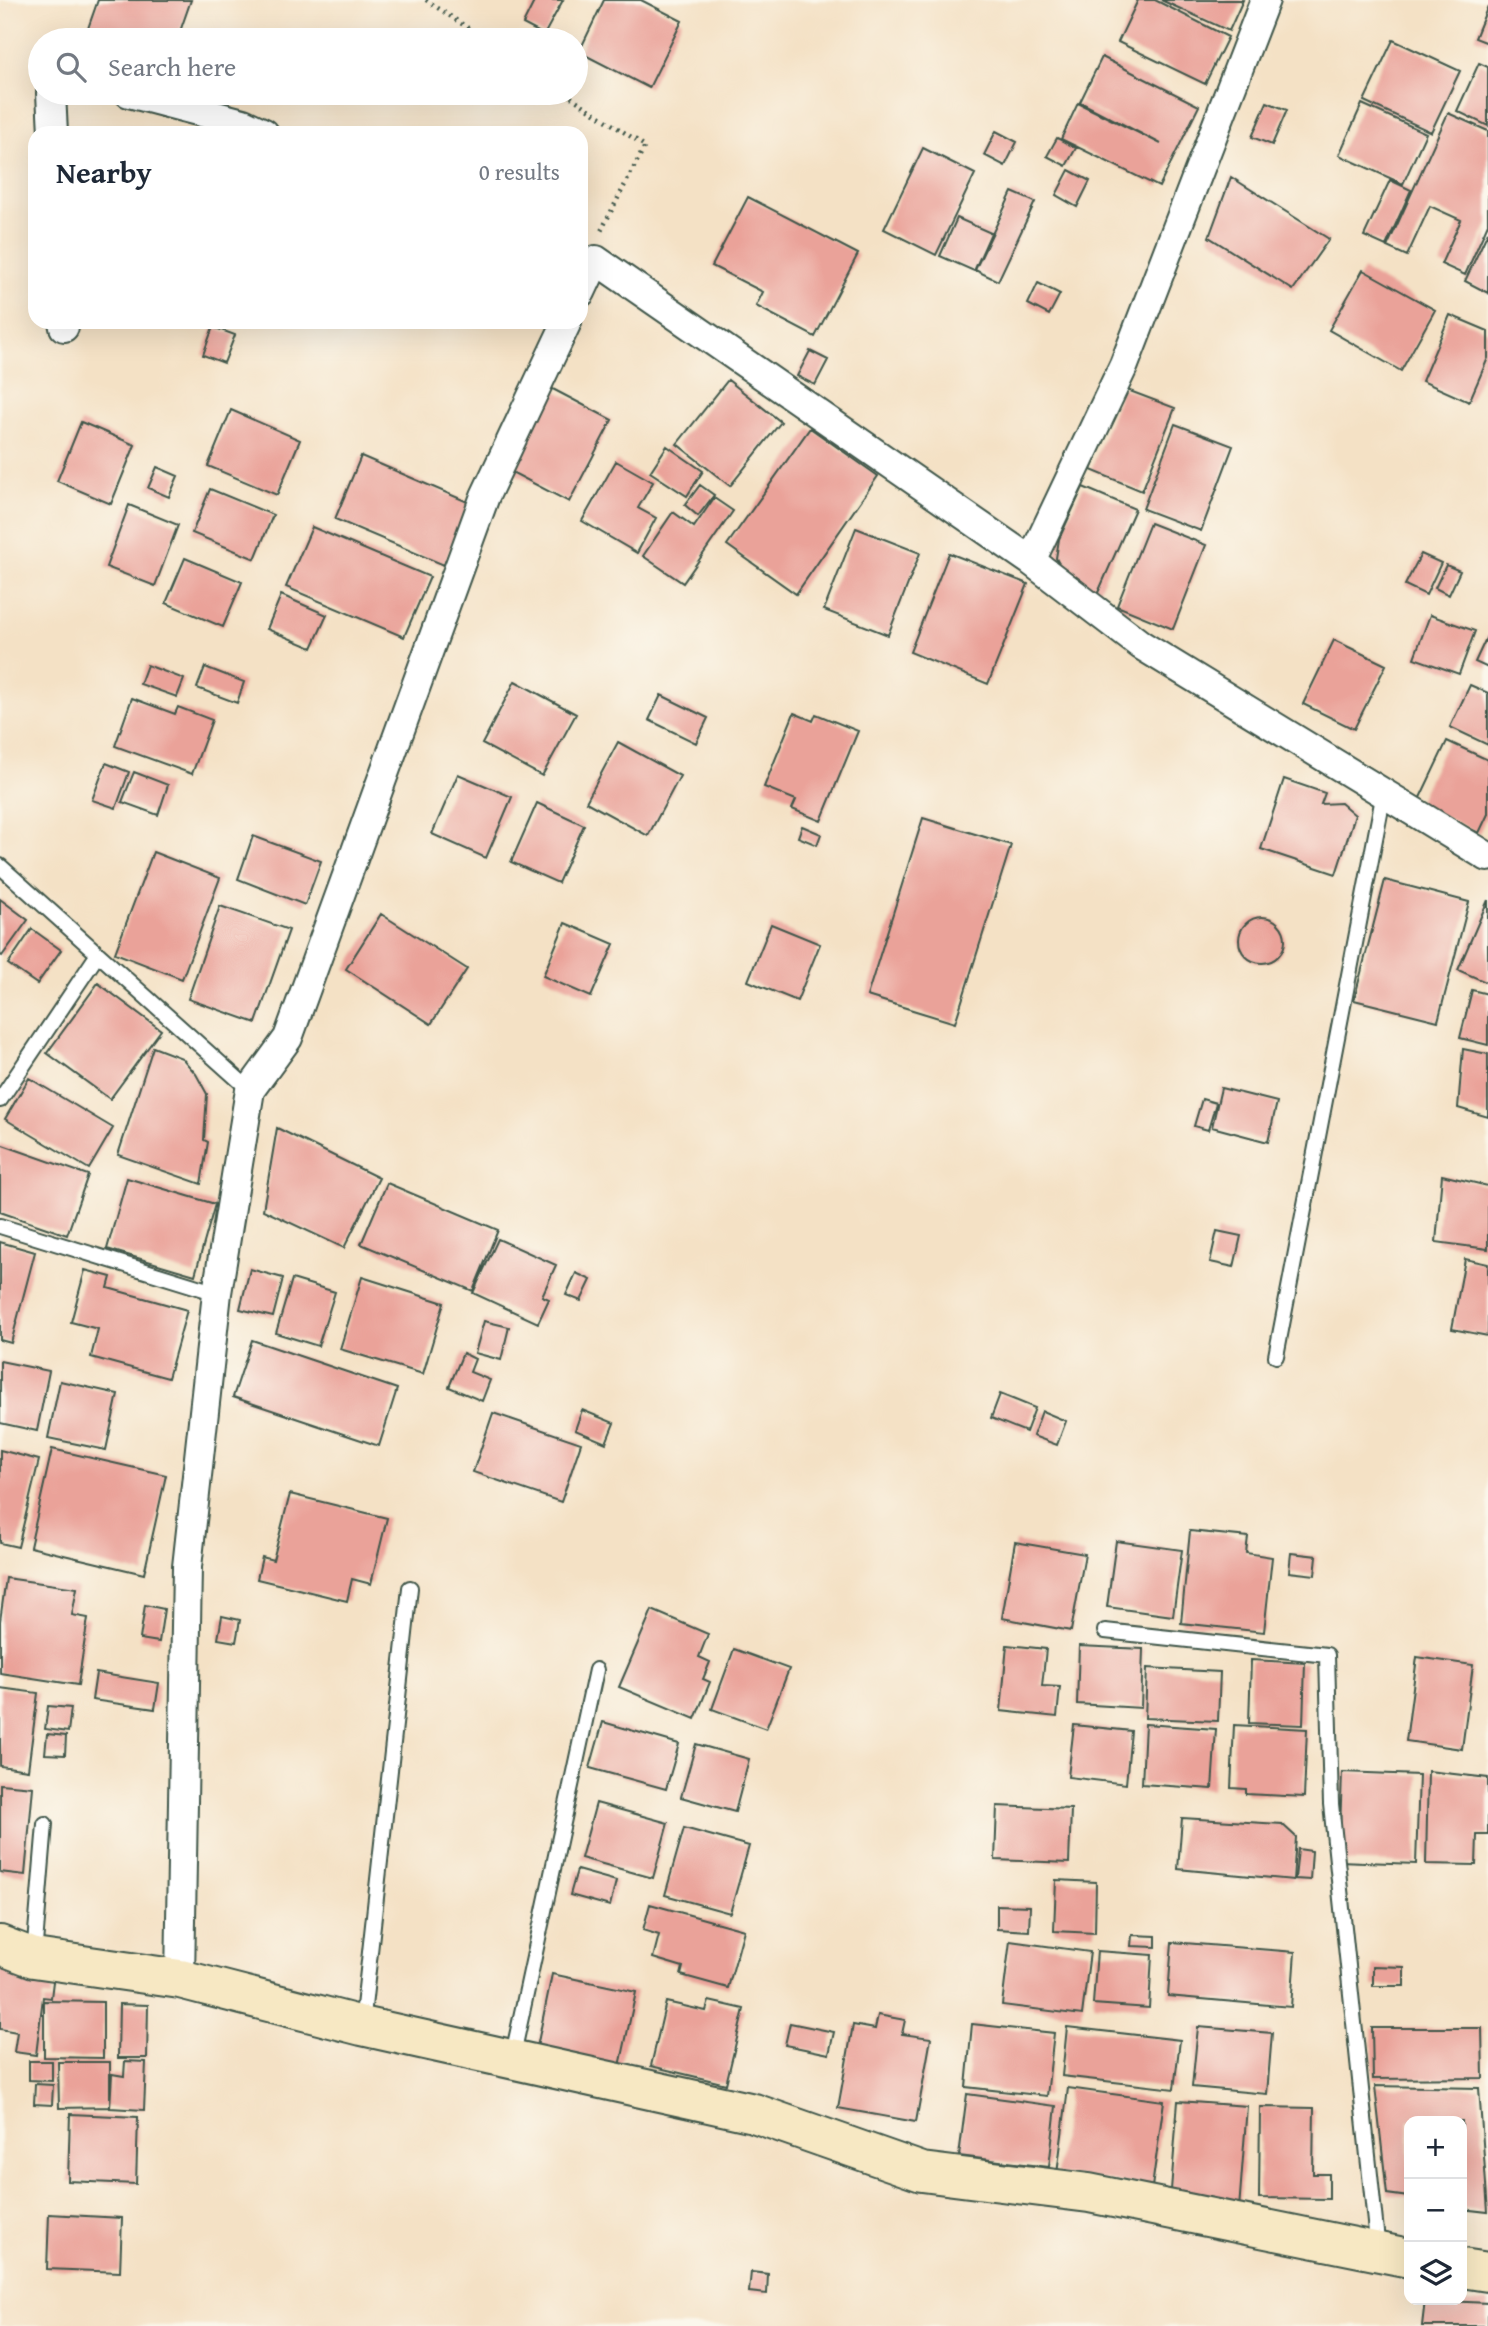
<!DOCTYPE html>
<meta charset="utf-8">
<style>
:root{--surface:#fff;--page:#f6f6f7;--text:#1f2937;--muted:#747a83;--line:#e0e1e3}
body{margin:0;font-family:"Gentium Book Plus",serif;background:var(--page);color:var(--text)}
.controls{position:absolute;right:21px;bottom:21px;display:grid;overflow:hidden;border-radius:14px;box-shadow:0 7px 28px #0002}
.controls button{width:63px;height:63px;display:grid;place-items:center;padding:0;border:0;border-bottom:2px solid var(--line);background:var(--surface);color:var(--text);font:35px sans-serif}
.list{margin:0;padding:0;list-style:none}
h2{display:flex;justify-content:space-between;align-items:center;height:91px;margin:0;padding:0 28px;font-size:30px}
h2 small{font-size:23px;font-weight:400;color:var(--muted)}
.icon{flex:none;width:38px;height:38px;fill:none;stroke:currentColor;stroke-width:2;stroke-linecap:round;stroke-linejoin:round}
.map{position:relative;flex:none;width:1488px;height:2326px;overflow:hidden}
.search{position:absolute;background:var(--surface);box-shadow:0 7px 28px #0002;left:28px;top:28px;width:560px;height:77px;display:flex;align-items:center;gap:18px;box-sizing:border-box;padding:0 24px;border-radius:38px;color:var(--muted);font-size:26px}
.panel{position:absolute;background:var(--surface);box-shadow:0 7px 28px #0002;left:28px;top:126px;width:560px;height:203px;border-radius:21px}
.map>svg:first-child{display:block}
.building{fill:#eaa299}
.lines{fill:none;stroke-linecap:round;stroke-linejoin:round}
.lane-casing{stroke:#3f564a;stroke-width:18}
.street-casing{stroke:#3f564a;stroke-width:32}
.secondary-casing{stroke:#3f564a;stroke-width:42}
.path{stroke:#3f564a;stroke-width:4.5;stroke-dasharray:2 5;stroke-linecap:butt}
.lane{stroke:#fff;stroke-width:14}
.street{stroke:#fff;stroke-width:28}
.secondary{stroke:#f7e8c3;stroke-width:38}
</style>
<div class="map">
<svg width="1488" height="2326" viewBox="0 0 1488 2326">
<rect width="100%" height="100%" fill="#fbf7ec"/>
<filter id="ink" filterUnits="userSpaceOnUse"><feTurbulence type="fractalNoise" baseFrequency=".0143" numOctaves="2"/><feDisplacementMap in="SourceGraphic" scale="14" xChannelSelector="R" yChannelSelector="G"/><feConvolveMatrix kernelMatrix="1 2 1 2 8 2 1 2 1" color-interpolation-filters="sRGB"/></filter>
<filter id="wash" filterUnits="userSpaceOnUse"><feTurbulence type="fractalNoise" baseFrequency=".00686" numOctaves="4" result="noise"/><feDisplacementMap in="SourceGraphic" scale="28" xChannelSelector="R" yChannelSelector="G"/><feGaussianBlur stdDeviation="1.57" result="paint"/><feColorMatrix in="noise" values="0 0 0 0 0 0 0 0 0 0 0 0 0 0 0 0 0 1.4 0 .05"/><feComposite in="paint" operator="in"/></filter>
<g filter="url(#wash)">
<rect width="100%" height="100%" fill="#f4e1c5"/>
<g id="blocks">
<path class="building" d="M98 0H191L177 40H94L85 37Z
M535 0H563L544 35 523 24Z
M604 0H641L682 21 649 88 579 52Z
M1138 0H1155L1228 37 1205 84 1118 42Z
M1161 0H1243L1229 31Z
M1488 6V43L1475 38Z
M1393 40 1460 71 1431 132 1364 101Z
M1102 57 1199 106 1159 187 1061 139 1078 103 1161 144 1080 102Z
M1479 63 1488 67V126L1457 111Z
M1267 102 1287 110 1272 145 1252 137Z
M1362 104 1426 133 1403 184 1339 155Z
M1448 113 1488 131V224L1465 275 1441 264 1461 220 1430 206 1407 256 1387 247Z
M996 131 1017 142 1005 166 984 155Z
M1057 138 1076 148 1066 166 1047 156Z
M923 148 975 174 936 255 884 229Z
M1069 170 1090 181 1077 207 1056 195Z
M1231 177 1329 239 1293 290 1209 237Z
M1390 180 1411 190 1386 246 1364 236Z
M1012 192 1035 202 998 281 975 270Z
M748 197 858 254 815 337 756 306 763 292 712 266Z
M957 218 991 233 974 271 940 256Z
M1488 232V293L1465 281Z
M1363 270 1435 310 1401 371 1329 330Z
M1038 283 1060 294 1049 315 1028 304Z
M1450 315 1488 331V358L1469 402 1422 381Z
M213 327 235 335 224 363 203 355Z
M810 351 828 360 815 385 797 376Z
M728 380 781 422 730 486 677 444Z
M547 386 612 420 569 502 504 468Z
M1122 388 1175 408 1142 491 1091 470Z
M231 410 300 440 277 495 208 466Z
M81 422 135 445 111 504 57 481Z
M1175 424 1233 446 1201 531 1143 509Z
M810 428 878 476 796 594 727 545Z
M667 446 703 471 687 496 650 472Z
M361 456 470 503 444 565 335 519Z
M616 461 653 482 638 508 656 518 637 553 582 521Z
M157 467 178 476 169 497 148 488Z
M700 485 714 495 698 516 685 505Z
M1083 487 1135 509 1097 595 1063 572 1056 558 1059 539Z
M210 489 273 515 255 559 192 533Z
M714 498 733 511 683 583 643 556 673 512 694 527Z
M129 505 178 525 155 586 106 567Z
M1150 523 1206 545 1173 629 1117 606Z
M312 527 430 577 404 637 286 587Z
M856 528 920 553 888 635 824 610Z
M949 553 1028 584 988 684 910 652Z
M1421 554 1441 563 1426 595 1405 585Z
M185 558 242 582 223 627 166 603Z
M1446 565 1460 571 1449 595 1435 588Z
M281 595 327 615 312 648 267 629Z
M1430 615 1475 631 1459 674 1414 658Z
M1488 634V668L1475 662Z
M1334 640 1386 665 1354 729 1303 704Z
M147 665 184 679 177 697 140 684Z
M205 667 244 682 237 703 197 688Z
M515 681 576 714 542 776 482 744Z
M1470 685 1488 693V745L1450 727Z
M661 695 708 718 696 743 649 720Z
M132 698 175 714 178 707 212 720 192 774 115 746Z
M794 713 813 721 816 714 858 731 821 821 792 809 796 800 764 787Z
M1447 741 1488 760V814L1479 833 1417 804Z
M618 742 680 776 648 836 586 802Z
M106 763 129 772 116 808 92 800Z
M134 772 168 785 158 815 122 802Z
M458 774 512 797 486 858 432 834Z
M1284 779 1325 793 1321 804 1341 803 1355 815 1336 874 1261 849Z
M537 803 584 825 558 883 511 862Z
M923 818 1011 845 955 1023 867 996Z
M802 826 821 834 817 845 798 837Z
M253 836 321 861 305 905 238 879Z
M153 852 220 878 182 979 115 953Z
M1385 880 1469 902 1438 1021 1354 1000Z
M0 899 28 920 2 956 0 955Z
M1488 900V983L1458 970Z
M220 906 289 930 256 1023 188 999Z
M381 914 467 969 431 1024 346 969Z
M1239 940a23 23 0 1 1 46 0a23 23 0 1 1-46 0Z
M565 923 614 944 591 997 543 976Z
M771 924 820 944 797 1001 748 981Z
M32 929 61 950 37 984 8 964Z
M98 983 161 1030 110 1099 47 1053Z
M1472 990 1488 994V1045L1460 1038Z
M153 1047 182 1058 196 1074 207 1094 204 1140 208 1142 201 1184 118 1155Z
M1463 1049 1488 1054V1117L1458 1108Z
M29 1078 113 1128 89 1169 5 1119Z
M1221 1088 1277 1102 1268 1142 1212 1127Z
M1202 1099 1216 1103 1208 1130 1194 1126Z
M277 1128 379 1178 344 1248 263 1210Z
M0 1144 88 1175 67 1235 0 1212Z
M1442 1175 1488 1186V1249L1436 1242Z
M127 1178 215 1204 195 1275 107 1249Z
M387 1183 498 1230 473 1291 361 1244Z
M1217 1231 1241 1236 1234 1267 1210 1262Z
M498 1239 556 1265 542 1296 549 1299 538 1323 473 1293Z
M0 1242 35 1252 11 1343 0 1340Z
M1465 1259 1488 1264V1336L1452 1329Z
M250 1269 283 1278 273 1317 240 1309Z
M85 1270 111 1277 108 1288 187 1310 168 1378 91 1357 98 1329 71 1322Z
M576 1273 591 1280 581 1301 566 1295Z
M362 1277 444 1303 423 1374 340 1349Z
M292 1279 335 1292 318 1346 276 1333Z
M484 1321 509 1327 501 1360 475 1353Z
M252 1340 397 1389 379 1446 233 1397Z
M463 1353 475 1359 470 1372 490 1380 482 1401 449 1387Z
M0 1361 49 1371 37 1431 0 1423Z
M60 1381 118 1394 106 1450 48 1438Z
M1000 1394 1035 1408 1026 1432 991 1418Z
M582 1410 614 1423 606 1443 575 1430Z
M1042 1411 1066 1421 1057 1445 1033 1436Z
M493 1413 581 1443 561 1502 473 1472Z
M52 1449 166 1475 144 1574 30 1547Z
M0 1450 39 1460 18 1547 0 1543Z
M290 1494 387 1518 371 1584 352 1579 347 1601 257 1579 262 1557 273 1560Z
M1190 1531 1248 1537 1246 1553 1272 1557 1264 1632 1181 1623Z
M1116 1541 1182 1550 1173 1616 1107 1607Z
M1015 1542 1085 1554 1071 1631 1002 1618Z
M1291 1553 1317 1556 1315 1575 1289 1572Z
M6 1578 77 1588 72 1615 88 1618 78 1685 0 1673V1621Z
M145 1605 164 1609 159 1642 140 1639Z
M652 1610 708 1634 699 1657 710 1662 703 1679 710 1682 695 1719 619 1687Z
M222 1616 240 1620 236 1642 218 1639Z
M1007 1645 1046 1649 1042 1686 1060 1687 1057 1717 1001 1711Z
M1079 1646 1143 1649 1141 1708 1077 1704Z
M734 1649 789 1669 766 1729 712 1709Z
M1417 1657 1473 1665 1462 1749 1406 1741Z
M1251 1660 1305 1663 1303 1725 1249 1723Z
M1147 1668 1220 1672 1218 1721 1145 1718Z
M96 1673 159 1683 155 1709 92 1700Z
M0 1688 38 1693 28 1770 0 1766Z
M48 1706 71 1708 68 1732 45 1729Z
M603 1722 679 1744 666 1789 590 1768Z
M1145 1724 1216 1729 1212 1789 1142 1784Z
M1074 1725 1131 1731 1126 1784 1068 1777Z
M1234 1725 1307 1729 1304 1797 1246 1794V1789L1231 1788Z
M47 1734 66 1736 65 1755 45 1754Z
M696 1744 749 1759 735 1812 681 1797Z
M1428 1771 1488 1778V1835H1477L1476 1865 1426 1864Z
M1342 1772 1419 1775 1416 1864 1339 1861Z
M0 1784 33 1787 25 1875 0 1872Z
M596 1803 668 1823 653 1878 581 1858Z
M997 1806 1071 1809 1069 1863 995 1860Z
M1182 1818 1282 1824 1296 1837 1293 1880 1178 1869Z
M684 1828 749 1846 730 1913 665 1895Z
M1298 1849 1312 1851 1310 1880 1295 1879Z
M577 1870 616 1881 610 1906 570 1895Z
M1056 1880 1096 1882 1095 1933 1054 1931Z
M650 1904 744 1930 728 1988 681 1975 683 1967 653 1958 659 1935 643 1930Z
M997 1905 1030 1906 1029 1931 997 1929Z
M1132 1935 1156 1936V1947L1131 1946Z
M1010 1941 1090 1952 1082 2015 1002 2005Z
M1172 1942 1295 1952 1291 2007 1168 1996Z
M1097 1951 1152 1955 1149 2008 1093 2004Z
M0 1966 54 1973 51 1998 43 1997 36 2055 14 2052 17 2032 0 2029Z
M1373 1966 1404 1967V1986H1373Z
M552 1974 636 1992 619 2071 536 2052Z
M44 2001 103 2002V2058L44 2057Z
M709 2001 744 2009 726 2084 651 2066 666 2002 706 2011Z
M119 2004 148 2005 147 2058H118Z
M878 2015 905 2020 902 2034 931 2038 916 2122 838 2108 853 2025 875 2029Z
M790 2023 834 2032 829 2054 785 2045Z
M972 2024 1054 2033 1047 2096 966 2087Z
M1067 2027 1180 2040 1174 2089 1062 2076Z
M1198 2027 1272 2033 1267 2094 1192 2087Z
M1372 2028H1482L1483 2078 1373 2079Z
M29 2061H52V2081L29 2080Z
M125 2061 146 2062 144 2110 110 2108 112 2074 124 2076Z
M58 2062H110V2107L59 2108Z
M35 2084 53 2085 52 2105 34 2104Z
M1375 2086 1479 2088 1488 2212 1462 2209V2121H1409V2197L1387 2194Z
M1068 2088 1164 2101 1152 2187 1057 2174Z
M967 2094 1056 2106 1049 2167 959 2156Z
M1178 2101 1247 2106 1239 2209 1170 2203Z
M1260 2107 1314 2108 1313 2174H1329V2199L1259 2198Z
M70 2114 138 2117 136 2184 68 2181Z
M49 2214 122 2218 120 2272 47 2269Z
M751 2272 768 2274 767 2294 749 2292Z
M1425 2300 1488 2303V2326H1422Z"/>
</g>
</g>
<g filter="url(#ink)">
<use href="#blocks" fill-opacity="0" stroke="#3f564a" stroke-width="2"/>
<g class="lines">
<g class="lane-casing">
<path id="lane" d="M0 866 250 1090
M0 1100 98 954
M0 1226 217 1293
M1276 1356 1384 792
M1105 1631 1327 1655 1331 1804 1378 2251
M34 1956 45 1824
M362 2025 410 1588
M512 2059 596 1670"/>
</g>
<g class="street-casing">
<path id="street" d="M51 93 53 133
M129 93 243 123 264 133
M581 292 596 260 1031 561 1141 645 1488 857
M63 322 64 327
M1031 561 1124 365 1265 0
M180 1979 187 1567 217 1293 250 1090 288 1038 485 496 567 322"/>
</g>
<g class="secondary-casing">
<path id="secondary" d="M0 1945 34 1958 180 1979 362 2026 754 2113 922 2172 1089 2193 1409 2258
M1462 2268 1488 2272"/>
</g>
<path class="path" d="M426 0 486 40
M565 93 645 146 601 231"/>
<use href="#lane" class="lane"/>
<use href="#street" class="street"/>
<use href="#secondary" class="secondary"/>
</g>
</g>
</svg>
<div class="controls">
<button>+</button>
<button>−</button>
<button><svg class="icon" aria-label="layers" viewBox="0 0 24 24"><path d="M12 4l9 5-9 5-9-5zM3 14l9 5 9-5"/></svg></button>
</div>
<div class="search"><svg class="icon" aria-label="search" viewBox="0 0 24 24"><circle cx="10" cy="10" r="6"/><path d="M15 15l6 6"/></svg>Search here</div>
<section class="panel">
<h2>Nearby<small>0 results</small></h2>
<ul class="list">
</ul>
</section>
</div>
